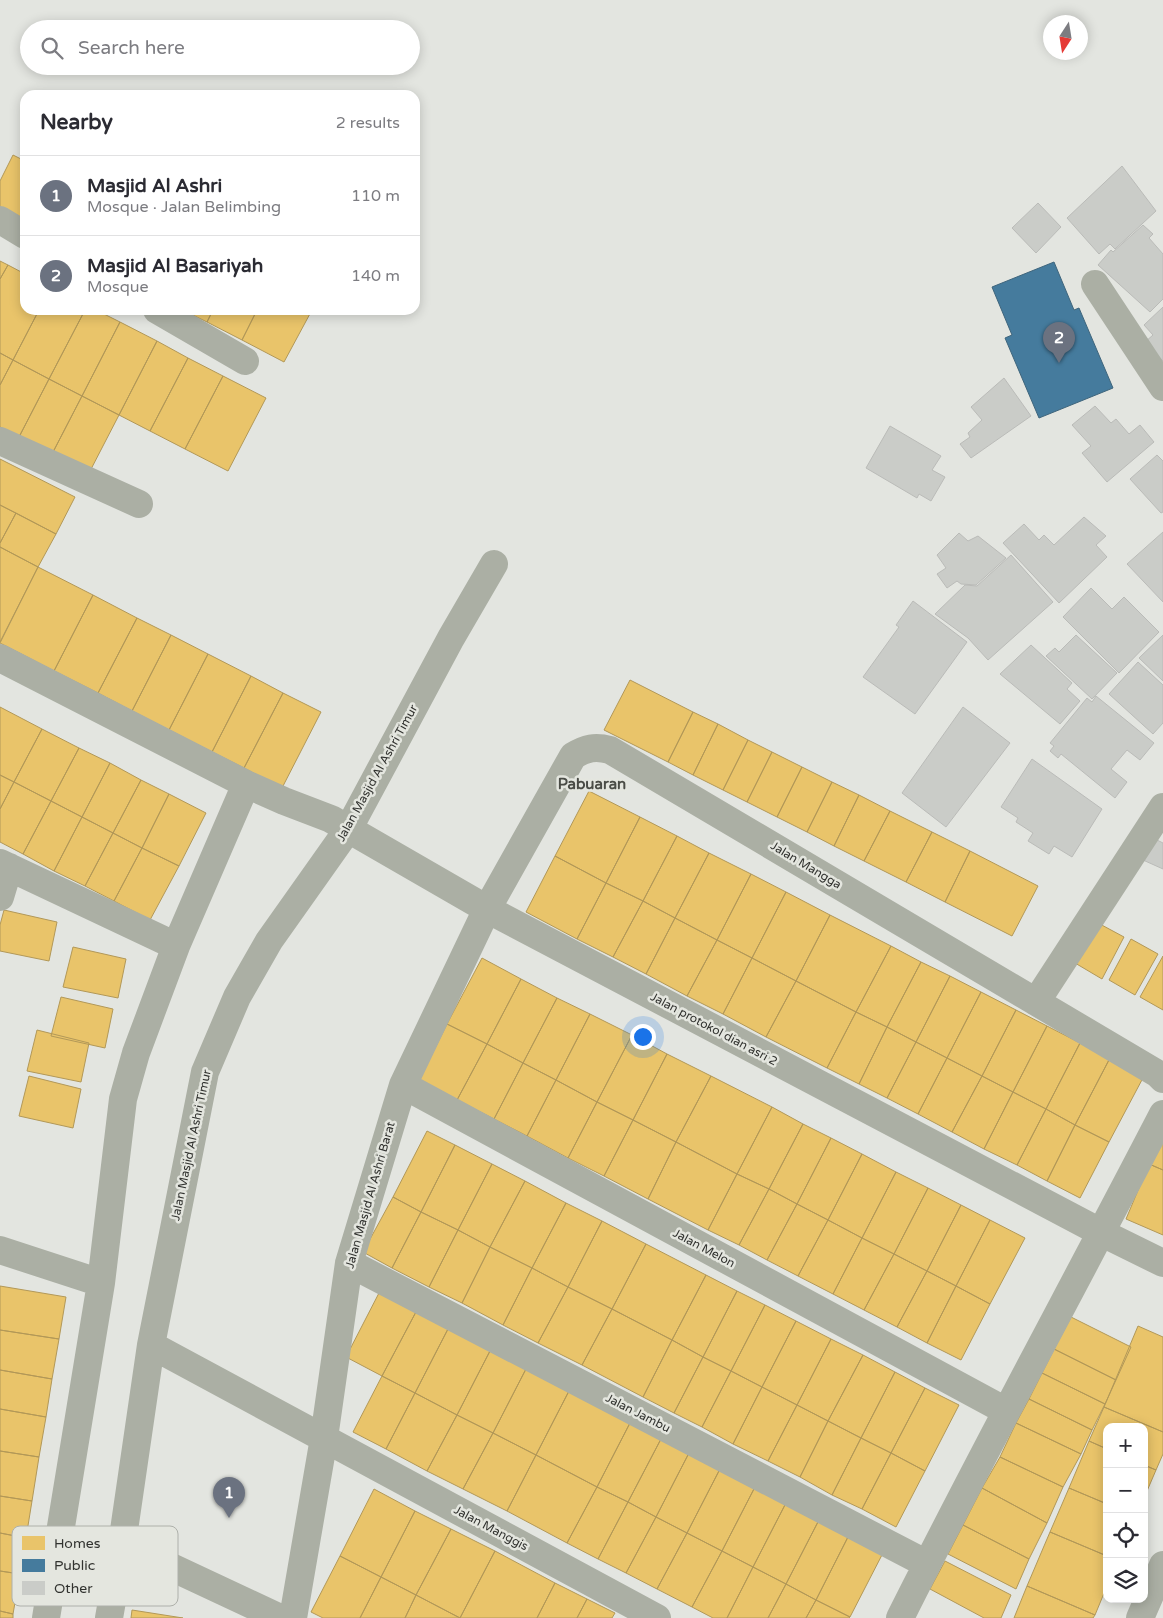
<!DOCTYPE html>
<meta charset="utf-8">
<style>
:root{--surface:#fff;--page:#f2f2f3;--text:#2b2b33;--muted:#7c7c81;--line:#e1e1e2;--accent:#b45309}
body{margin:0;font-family:"Varela Round",sans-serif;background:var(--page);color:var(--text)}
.controls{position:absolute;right:15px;bottom:15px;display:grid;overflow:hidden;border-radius:10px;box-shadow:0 2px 12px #0003}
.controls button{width:45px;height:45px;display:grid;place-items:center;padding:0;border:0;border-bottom:1px solid var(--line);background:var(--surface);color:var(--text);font:25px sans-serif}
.compass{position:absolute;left:1043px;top:15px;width:45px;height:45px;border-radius:50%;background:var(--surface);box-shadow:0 2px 12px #0003;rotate:192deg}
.you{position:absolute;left:642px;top:1036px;width:18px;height:18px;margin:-12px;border:4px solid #fff;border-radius:50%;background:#1a73e8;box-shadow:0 0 0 8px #1a73e833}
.badge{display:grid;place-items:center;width:32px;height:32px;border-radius:50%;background:var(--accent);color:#fff;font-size:16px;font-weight:700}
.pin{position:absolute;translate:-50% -41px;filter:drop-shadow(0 1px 2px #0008)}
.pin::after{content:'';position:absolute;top:26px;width:18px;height:15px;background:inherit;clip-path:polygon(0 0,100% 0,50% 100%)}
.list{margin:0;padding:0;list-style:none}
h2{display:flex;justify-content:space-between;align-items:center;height:65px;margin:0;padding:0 20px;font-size:21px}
h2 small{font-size:16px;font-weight:400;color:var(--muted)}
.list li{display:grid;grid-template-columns:32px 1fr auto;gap:15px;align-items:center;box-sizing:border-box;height:80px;padding:0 20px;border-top:1px solid var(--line)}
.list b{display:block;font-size:19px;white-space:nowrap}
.list p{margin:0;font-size:16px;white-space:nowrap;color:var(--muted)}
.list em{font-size:16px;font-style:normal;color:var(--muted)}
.icon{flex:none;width:28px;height:28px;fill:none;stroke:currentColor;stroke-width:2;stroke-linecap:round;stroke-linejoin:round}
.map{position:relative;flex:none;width:1163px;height:1618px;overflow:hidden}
.search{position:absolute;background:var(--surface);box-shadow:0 2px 12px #0003;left:20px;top:20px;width:400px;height:55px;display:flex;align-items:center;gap:12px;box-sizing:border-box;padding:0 18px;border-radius:28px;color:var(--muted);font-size:19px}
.panel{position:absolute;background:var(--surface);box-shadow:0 2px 12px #0003;left:20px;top:90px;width:400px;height:225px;border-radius:15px}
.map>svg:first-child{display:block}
.homes{fill:#e9c46a;stroke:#b29858}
.public{fill:#457b9d;stroke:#3f657c}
.building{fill:#caccc8;stroke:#babbb8}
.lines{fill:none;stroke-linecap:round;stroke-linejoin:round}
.minor{stroke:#abafa4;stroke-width:28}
.labels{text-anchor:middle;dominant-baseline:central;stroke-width:5;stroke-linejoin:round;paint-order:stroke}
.street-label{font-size:12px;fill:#31322f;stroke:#e4e6df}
.quarter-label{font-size:15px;font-weight:bold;fill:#4a4c46;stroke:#e4e6df}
.key{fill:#e4e6df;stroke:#aeb0aa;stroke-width:1}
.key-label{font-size:14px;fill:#31322f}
</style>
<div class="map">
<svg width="1163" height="1618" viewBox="0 0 1163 1618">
<rect width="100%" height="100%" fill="#e3e5e0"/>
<path class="homes" d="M13 155 25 161V228L0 215V181Z
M0 261 8 265 0 279Z
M8 265 25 274V310H39L13 360 0 353V279Z
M39 310H85L49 379 13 360Z
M85 310H96L120 322 82 396 49 379Z
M183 310H213L207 322Z
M213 310H257L242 340 207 322Z
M257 310H312L284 362 242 340Z
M120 322 157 341 119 415 82 396Z
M157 341 188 358 150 431 119 415Z
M0 353 13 360 0 385Z
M188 358 223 376 185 449 150 431Z
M13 360 49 379 19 437 0 427V385Z
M223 376 266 398 228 471 185 449Z
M49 379 82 396 52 454 19 437Z
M82 396 119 415 89 473 52 454Z
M0 459 75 497 56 534 0 505Z
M0 505 16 513 0 543Z
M16 513 56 534 38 567 0 547V543Z
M0 547 38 567 0 642Z
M38 567 93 595 54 671 0 643Z
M93 595 137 618 98 693 54 671Z
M137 618 171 635 132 711 98 693Z
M171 635 208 654 169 730 132 711Z
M208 654 251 676 212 752 169 730Z
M251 676 283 693 244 768 212 752Z
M630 680 693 712 668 762 604 730Z
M283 693 321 712 282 788 244 768Z
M0 707 42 729 14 782 0 775Z
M693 712 718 724 693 775 668 762Z
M718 724 748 740 723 790 693 775Z
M42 729 79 748 51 801 14 782Z
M748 740 772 752 747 802 723 790Z
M79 748 110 763 82 817 51 801Z
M772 752 802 767 777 817 747 802Z
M110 763 141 780 113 833 82 817Z
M802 767 832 782 807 832 777 817Z
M0 775 14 782 0 809Z
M141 780 169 794 142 848 113 833Z
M14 782 51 801 23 854 0 842V809Z
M832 782 859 795 834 846 807 832Z
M589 791 640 817 606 883 555 856Z
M169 794 206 813 179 866 142 848Z
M859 795 890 811 864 861 834 846Z
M51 801 82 817 54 871 23 854Z
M890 811 932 832 906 882 864 861Z
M82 817 113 833 85 886 54 871Z
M640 817 677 836 643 901 606 883Z
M932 832 970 851 945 902 906 882Z
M113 833 142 848 114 901 85 886Z
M677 836 709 853 675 918 643 901Z
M142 848 179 866 150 920 114 901Z
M970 851 1038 886 1012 936 945 902Z
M709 853 751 874 717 940 675 918Z
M555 856 606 883 577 939 526 912Z
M751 874 786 892 752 958 717 940Z
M606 883 643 901 613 957 577 939Z
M786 892 830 915 796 981 752 958Z
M643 901 675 918 646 974 613 957Z
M4 910 57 922 49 961 0 951V925Z
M830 915 891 946 856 1012 796 981Z
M675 918 717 940 687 996 646 974Z
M1098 923 1124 937 1102 979 1075 963Z
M1131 939 1158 954 1135 995 1109 980Z
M717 940 752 958 723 1014 687 996Z
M891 946 921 962 887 1027 856 1012Z
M73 947 126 959 118 998 63 987Z
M1163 956V1010L1140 997Z
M482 958 521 979 487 1044 447 1024Z
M752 958 796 981 766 1037 723 1014Z
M921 962 950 976 916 1042 887 1027Z
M950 976 981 992 947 1058 916 1042Z
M521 979 557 998 523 1063 487 1044Z
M796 981 856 1012 827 1068 766 1037Z
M981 992 1016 1010 982 1076 947 1058Z
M61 997 113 1009 105 1048 51 1036Z
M557 998 590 1014 556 1080 523 1063Z
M1016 1010 1047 1026 1013 1092 982 1076Z
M856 1012 887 1027 859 1084 827 1068Z
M590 1014 632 1035 597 1102 556 1080Z
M447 1024 487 1044 457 1100 419 1080Z
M1047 1026 1080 1043 1046 1109 1013 1092Z
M887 1027 916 1042 887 1098 859 1084Z
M37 1030 89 1043 81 1082 27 1071Z
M632 1035 667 1054 633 1120 597 1102Z
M916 1042 947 1058 918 1114 887 1098Z
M1080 1043 1110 1058 1075 1125 1046 1109Z
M487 1044 523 1063 494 1119 457 1100Z
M667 1054 711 1076 676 1142 633 1120Z
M947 1058 982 1076 952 1132 918 1114Z
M1110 1058 1144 1076 1109 1142 1075 1125Z
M523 1063 556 1080 527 1136 494 1119Z
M29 1076 81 1089 73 1128 19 1116Z
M711 1076 772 1107 737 1174 676 1142Z
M982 1076 1013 1092 984 1149 952 1132Z
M556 1080 597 1102 568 1158 527 1136Z
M1013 1092 1046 1109 1017 1165 984 1149Z
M597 1102 633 1120 604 1176 568 1158Z
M772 1107 803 1124 769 1189 737 1174Z
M1046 1109 1075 1125 1047 1181 1017 1165Z
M633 1120 676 1142 648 1199 604 1176Z
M803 1124 831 1138 797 1204 769 1189Z
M1075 1125 1109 1142 1080 1198 1047 1181Z
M427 1131 455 1145 421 1212 393 1197Z
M1163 1132V1170L1149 1164Z
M831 1138 862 1154 828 1220 797 1204Z
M676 1142 737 1174 708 1230 648 1199Z
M455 1145 492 1164 458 1230 421 1212Z
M862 1154 896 1172 862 1238 828 1220Z
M492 1164 525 1181 490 1247 458 1230Z
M1149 1164 1163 1170V1235L1126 1219Z
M896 1172 928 1188 894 1254 862 1238Z
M737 1174 769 1189 739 1245 708 1230Z
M525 1181 566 1203 532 1268 490 1247Z
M928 1188 961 1205 927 1271 894 1254Z
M769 1189 797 1204 767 1260 739 1245Z
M393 1197 421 1212 392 1268 363 1252Z
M566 1203 602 1221 568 1287 532 1268Z
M797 1204 828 1220 798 1276 767 1260Z
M961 1205 990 1220 956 1286 927 1271Z
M421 1212 458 1230 429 1287 392 1268Z
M828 1220 862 1238 833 1294 798 1276Z
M990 1220 1025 1238 990 1304 956 1286Z
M602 1221 646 1244 612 1309 568 1287Z
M458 1230 490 1247 462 1303 429 1287Z
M862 1238 894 1254 864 1310 833 1294Z
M646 1244 706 1275 672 1340 612 1309Z
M490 1247 532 1268 503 1325 462 1303Z
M894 1254 927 1271 897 1327 864 1310Z
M532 1268 568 1287 538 1343 503 1325Z
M927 1271 956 1286 927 1343 897 1327Z
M706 1275 737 1291 703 1357 672 1340Z
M0 1286 66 1297 59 1339 0 1330Z
M956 1286 990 1304 961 1360 927 1343Z
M568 1287 612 1309 582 1365 538 1343Z
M380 1291 417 1310 382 1376 346 1357Z
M737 1291 765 1305 731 1371 703 1357Z
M765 1305 796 1321 762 1387 731 1371Z
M612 1309 672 1340 643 1397 582 1365Z
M417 1310 449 1327 415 1393 382 1376Z
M1071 1317 1131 1347 1116 1380 1054 1349Z
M796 1321 831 1339 797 1405 762 1387Z
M1138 1326 1163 1337V1432L1104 1407Z
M449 1327 491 1349 457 1415 415 1393Z
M0 1330 59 1339 52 1379 0 1370Z
M831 1339 863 1355 828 1421 797 1405Z
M672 1340 703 1357 674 1413 643 1397Z
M491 1349 527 1367 493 1433 457 1415Z
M1054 1349 1116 1380 1105 1404 1042 1373Z
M863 1355 895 1372 861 1438 828 1421Z
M703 1357 731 1371 702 1427 674 1413Z
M527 1367 570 1389 536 1455 493 1433Z
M0 1370 52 1379 46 1417 0 1409Z
M731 1371 762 1387 733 1444 702 1427Z
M895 1372 925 1388 891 1453 861 1438Z
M1042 1373 1105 1404 1092 1430 1029 1399Z
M382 1376 415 1393 386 1449 353 1432Z
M762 1387 797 1405 768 1461 733 1444Z
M925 1388 959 1405 925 1471 891 1453Z
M570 1389 631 1421 597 1487 536 1455Z
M415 1393 457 1415 427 1471 386 1449Z
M1029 1399 1092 1430 1081 1454 1016 1423Z
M797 1405 828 1421 800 1477 768 1461Z
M1104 1407 1163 1432V1454L1156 1470 1144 1465V1427H1107V1449L1089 1441Z
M0 1409 46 1417 39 1457 0 1451Z
M457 1415 493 1433 463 1489 427 1471Z
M631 1421 662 1437 628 1502 597 1487Z
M828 1421 861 1438 832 1495 800 1477Z
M1016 1423 1081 1454 1063 1487 1000 1457Z
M493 1433 536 1455 507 1511 463 1489Z
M662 1437 690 1451 656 1517 628 1502Z
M861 1438 891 1453 862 1509 832 1495Z
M1089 1441 1107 1449V1504L1069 1488Z
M0 1451 39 1457 32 1501 0 1496Z
M690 1451 721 1467 687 1533 656 1517Z
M891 1453 925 1471 896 1527 862 1509Z
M536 1455 597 1487 567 1543 507 1511Z
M1000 1457 1063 1487 1047 1523 982 1488Z
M1144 1465 1156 1470 1144 1498Z
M721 1467 756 1485 722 1551 687 1533Z
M756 1485 787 1501 753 1567 722 1551Z
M597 1487 628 1502 598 1559 567 1543Z
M982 1488 1047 1523 1029 1559 963 1525Z
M1069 1488 1107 1504V1556L1050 1532Z
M374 1489 415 1511 381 1577 340 1556Z
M0 1496 32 1501 26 1538 0 1533Z
M787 1501 820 1518 786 1584 753 1567Z
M628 1502 656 1517 626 1573 598 1559Z
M415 1511 451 1529 416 1595 381 1577Z
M656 1517 687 1533 657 1589 626 1573Z
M820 1518 850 1533 816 1600 786 1584Z
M963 1525 1029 1559 1016 1589 948 1554Z
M451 1529 495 1551 460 1618 416 1595Z
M1050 1532 1107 1556V1586L1095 1615 1027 1586Z
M0 1533 26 1538 20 1574 0 1571Z
M687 1533 722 1551 692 1607 657 1589Z
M850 1533 884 1551 850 1617 816 1600Z
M495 1551 555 1583 537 1618H460Z
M722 1551 753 1567 727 1618H713L692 1607Z
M340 1556 381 1577 360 1618H323L311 1612Z
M945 1561 1011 1595 1001 1618H984L930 1589Z
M753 1567 786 1584 768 1618H727Z
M0 1571 20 1574 13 1614 0 1611Z
M381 1577 416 1595 405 1618H360Z
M555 1583 587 1599 577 1618H537Z
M786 1584 816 1600 806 1618H768Z
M1027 1586 1095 1615 1093 1618H1014Z
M416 1595 460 1618H405Z
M587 1599 615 1613 612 1618H577Z
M816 1600 850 1617 849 1618H806Z
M132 1610 183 1618H131Z
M0 1611 13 1614V1618H0Z"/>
<path class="public" d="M1054 262 1074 310 1079 308 1113 388 1039 418 1005 338 1012 335 992 287Z"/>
<path class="building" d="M1122 166 1156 211 1115 249 1110 244 1099 254 1067 218Z
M1038 203 1061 227 1036 253 1012 228Z
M1143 225 1153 234 1149 238 1163 254V299L1150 312 1098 265 1111 250 1113 252Z
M1163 307V361L1145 342 1153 335 1144 325Z
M1004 378 1031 416 971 458 960 444 970 437 968 433 982 420 971 407Z
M1095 406 1111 423 1116 419 1129 434 1140 425 1154 442 1107 482 1082 453 1091 446 1072 425Z
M890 426 941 456 932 470 945 477 931 501 919 494 917 498 866 468Z
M1157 455 1163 461V512L1161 513 1130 479Z
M1084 517 1106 536 1096 545 1107 557 1059 603 1003 543 1024 524 1039 540 1044 535 1054 545Z
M1163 532V602L1127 564Z
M959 533 968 541 978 536 1006 558 976 585 961 584 957 581 947 588 937 574 946 568 937 555Z
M1011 555 1053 602 988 660 968 638 935 614 965 585 977 586Z
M1091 588 1112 609 1124 597 1159 632 1119 673 1063 617Z
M913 601 967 642 915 714 863 677 899 627 896 625Z
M1076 635 1117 673 1092 699 1046 656 1055 648 1059 652Z
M1163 635V681L1139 658Z
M1031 645 1072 683 1067 689 1080 701 1060 724 1000 674Z
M1138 662 1163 685V723L1153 734 1109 694Z
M1096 696 1154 743 1140 760 1127 750 1111 769 1127 782 1115 798 1061 754 1058 758 1050 751 1054 746 1050 743 1087 698 1092 702Z
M963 707 1010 743 946 827 902 793Z
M1032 759 1102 809 1072 857 1054 846 1049 854 1028 841 1033 833 1016 822 1018 818 1001 807Z
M1153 838 1163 843V869L1143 860Z"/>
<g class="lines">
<path class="minor" d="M0 220 25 235
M1095 284 1163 387
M157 310 245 361
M0 441 139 504
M0 658 246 784 284 801 331 819 487 909 1102 1233 1163 1263
M0 863 176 946
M0 897 9 867
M1036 1002 1163 807
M403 1085 1006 1411
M0 1250 101 1283
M349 1263 927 1564
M151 1345 657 1618
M122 1544 280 1618
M46 1618 101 1283 123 1099 136 1053 176 946 246 784
M109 1618 122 1544 151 1345 205 1072 237 997 269 941 349 828 451 638 494 564
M293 1618 324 1438 349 1263 403 1085 487 909 573 756C586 748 595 746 610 750L1158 1074 1163 1079
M900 1618C985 1448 1076 1282 1163 1114
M1140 1618 1163 1565"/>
</g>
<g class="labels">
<g class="street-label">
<text transform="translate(377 773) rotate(-61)">Jalan Masjid Al Ashri Timur</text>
<text transform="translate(806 865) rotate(31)">Jalan Mangga</text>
<text transform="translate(714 1029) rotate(28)">Jalan protokol dian asri 2</text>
<text transform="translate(191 1145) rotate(-78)">Jalan Masjid Al Ashri Timur</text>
<text transform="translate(370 1195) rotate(-74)">Jalan Masjid Al Ashri Barat</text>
<text transform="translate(704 1248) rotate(28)">Jalan Melon</text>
<text transform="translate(638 1413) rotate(27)">Jalan Jambu</text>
<text transform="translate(491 1528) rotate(28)">Jalan Manggis</text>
</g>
<g class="quarter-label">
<text x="592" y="784">Pabuaran</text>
</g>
</g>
<rect x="12" y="1526" width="166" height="80" rx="8" class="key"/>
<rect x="22" y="1536" width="23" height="14" fill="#e9c46a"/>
<rect x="22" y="1559" width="23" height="13" fill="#457b9d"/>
<rect x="22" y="1581" width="23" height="14" fill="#caccc8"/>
<g class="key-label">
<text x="54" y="1548">Homes</text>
<text x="54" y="1570">Public</text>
<text x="54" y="1593">Other</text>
</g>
</svg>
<div class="controls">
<button>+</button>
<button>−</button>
<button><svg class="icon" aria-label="locate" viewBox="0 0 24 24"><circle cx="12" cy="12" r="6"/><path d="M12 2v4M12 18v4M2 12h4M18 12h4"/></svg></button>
<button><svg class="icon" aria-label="layers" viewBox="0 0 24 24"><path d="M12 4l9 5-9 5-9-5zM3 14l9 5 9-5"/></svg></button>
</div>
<svg class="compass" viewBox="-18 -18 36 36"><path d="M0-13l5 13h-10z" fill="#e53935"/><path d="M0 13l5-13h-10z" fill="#7c7c81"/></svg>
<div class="you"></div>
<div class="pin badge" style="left:229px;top:1518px;background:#6b7280">1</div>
<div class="pin badge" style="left:1059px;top:363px;background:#6b7280">2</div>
<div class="search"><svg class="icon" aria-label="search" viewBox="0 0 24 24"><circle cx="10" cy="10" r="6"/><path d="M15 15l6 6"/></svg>Search here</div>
<section class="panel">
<h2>Nearby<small>2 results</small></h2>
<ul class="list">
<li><span class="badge" style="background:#6b7280">1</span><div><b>Masjid Al Ashri</b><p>Mosque · Jalan Belimbing</p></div><em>110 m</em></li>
<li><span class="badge" style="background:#6b7280">2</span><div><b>Masjid Al Basariyah</b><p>Mosque</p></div><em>140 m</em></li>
</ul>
</section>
</div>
